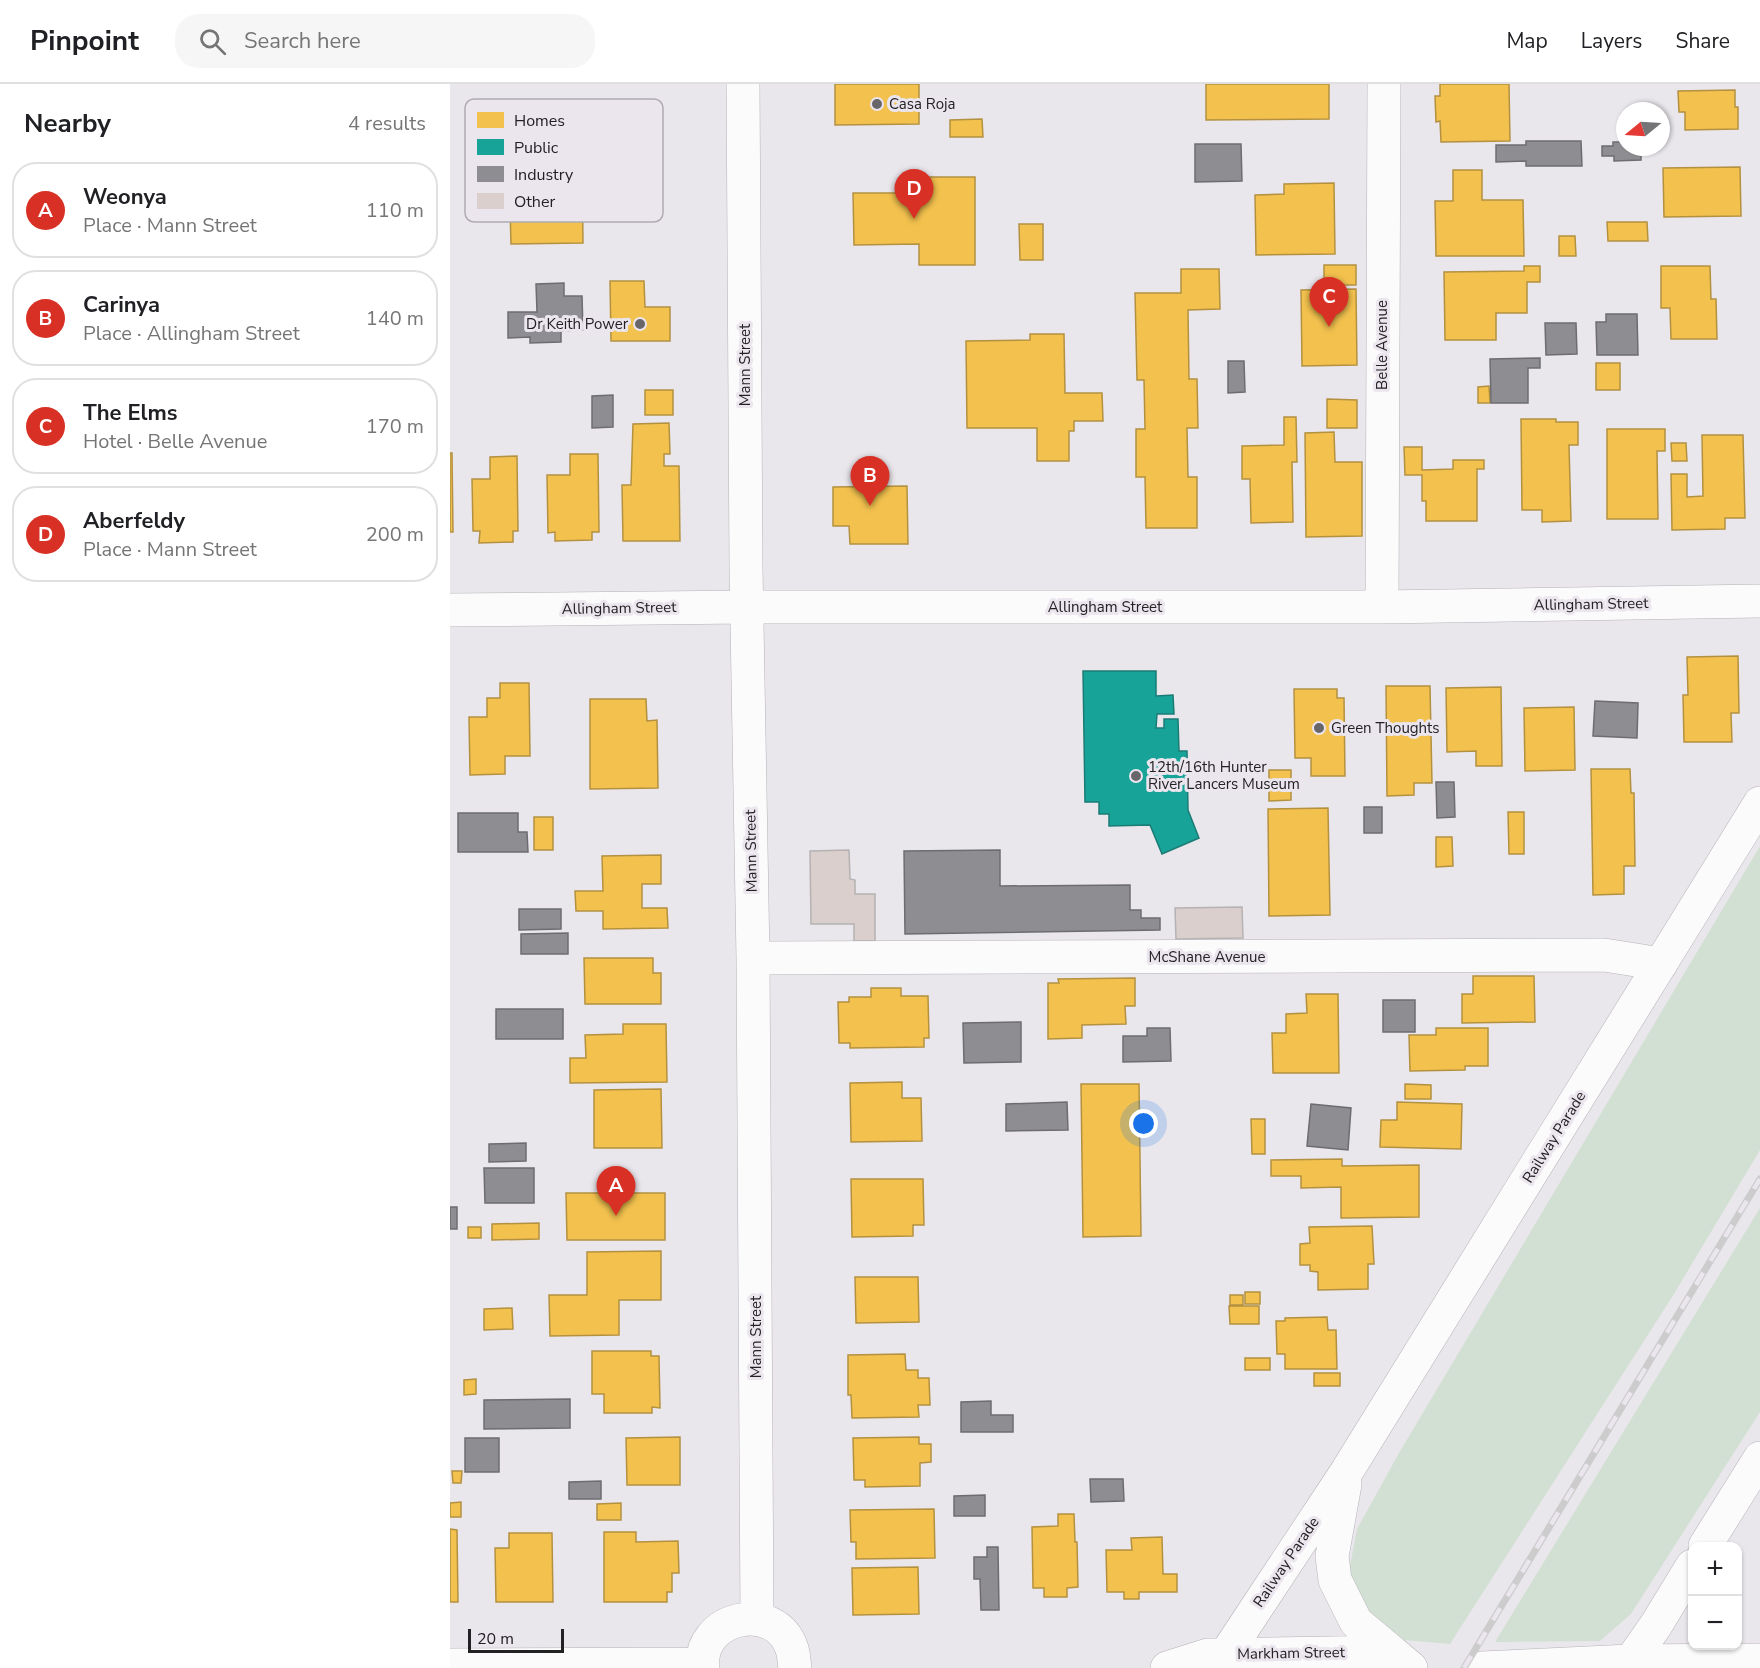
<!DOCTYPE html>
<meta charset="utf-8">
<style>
:root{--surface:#fff;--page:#f6f6f6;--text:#202124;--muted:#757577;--line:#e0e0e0;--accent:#d93025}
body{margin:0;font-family:"Nunito Sans",sans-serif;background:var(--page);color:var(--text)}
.controls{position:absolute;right:18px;bottom:18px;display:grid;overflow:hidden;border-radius:12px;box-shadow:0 2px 4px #0004}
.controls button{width:54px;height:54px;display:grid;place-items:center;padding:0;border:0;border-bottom:2px solid var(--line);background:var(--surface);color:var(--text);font:30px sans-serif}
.compass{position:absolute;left:1166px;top:18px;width:54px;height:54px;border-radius:50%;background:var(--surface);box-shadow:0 2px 4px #0004;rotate:252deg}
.scale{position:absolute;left:18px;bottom:15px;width:96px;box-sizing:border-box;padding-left:6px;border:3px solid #232124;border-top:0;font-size:16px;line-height:21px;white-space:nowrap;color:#232124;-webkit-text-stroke:4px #ebe5ee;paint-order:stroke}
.you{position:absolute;left:694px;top:1040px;width:21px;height:21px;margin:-15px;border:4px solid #fff;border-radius:50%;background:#1a73e8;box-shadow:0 0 0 9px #1a73e833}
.badge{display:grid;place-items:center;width:39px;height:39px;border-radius:50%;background:var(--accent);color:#fff;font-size:20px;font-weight:700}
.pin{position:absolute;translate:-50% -50px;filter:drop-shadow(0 2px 3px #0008)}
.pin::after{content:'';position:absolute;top:32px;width:21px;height:18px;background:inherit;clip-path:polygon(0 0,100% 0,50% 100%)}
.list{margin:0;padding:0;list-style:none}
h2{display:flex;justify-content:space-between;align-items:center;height:78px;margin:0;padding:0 24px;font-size:26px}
h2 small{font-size:20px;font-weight:400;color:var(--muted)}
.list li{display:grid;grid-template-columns:39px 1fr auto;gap:18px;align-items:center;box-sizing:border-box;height:96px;margin:0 12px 12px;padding:0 12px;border:2px solid var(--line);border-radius:24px}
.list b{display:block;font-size:22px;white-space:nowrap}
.list p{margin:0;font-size:20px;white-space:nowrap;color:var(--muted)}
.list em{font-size:20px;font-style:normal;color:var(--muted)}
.icon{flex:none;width:33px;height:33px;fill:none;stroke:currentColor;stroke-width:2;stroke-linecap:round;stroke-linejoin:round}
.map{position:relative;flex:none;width:1310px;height:1584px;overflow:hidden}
header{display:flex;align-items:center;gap:36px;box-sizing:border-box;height:84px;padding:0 30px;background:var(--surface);border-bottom:2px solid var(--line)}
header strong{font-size:28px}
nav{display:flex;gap:33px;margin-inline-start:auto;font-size:21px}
.search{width:420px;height:54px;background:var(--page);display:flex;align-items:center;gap:15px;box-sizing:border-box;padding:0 21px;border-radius:24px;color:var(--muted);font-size:22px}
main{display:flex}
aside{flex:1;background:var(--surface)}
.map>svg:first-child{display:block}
.green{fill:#d2e0d3}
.homes{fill:#f2c14e;stroke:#b49141;stroke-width:1.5}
.public{fill:#17a398;stroke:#1b7c75;stroke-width:1.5}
.industry{fill:#8d8d92;stroke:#6d6d71;stroke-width:1.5}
.building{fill:#dacfcd;stroke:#b5b2b3;stroke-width:1.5}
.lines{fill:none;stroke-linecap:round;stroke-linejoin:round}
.minor-casing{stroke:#b5b2b6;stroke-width:34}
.minor{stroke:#fcfbfc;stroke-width:33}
.rail-casing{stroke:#cccccd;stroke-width:7}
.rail{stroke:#ebe5ee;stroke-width:4.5;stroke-dasharray:14;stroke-linecap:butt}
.poi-dot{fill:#69666a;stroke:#ebe5ee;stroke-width:2}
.labels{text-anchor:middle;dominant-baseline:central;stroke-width:6;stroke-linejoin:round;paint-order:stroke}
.poi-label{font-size:15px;fill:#232124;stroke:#ebe5ee;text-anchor:start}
.street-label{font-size:15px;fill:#232124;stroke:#ebe5ee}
.key{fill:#ebe5ee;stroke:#afaab1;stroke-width:1.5}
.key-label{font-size:16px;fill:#232124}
</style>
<header>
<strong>Pinpoint</strong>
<div class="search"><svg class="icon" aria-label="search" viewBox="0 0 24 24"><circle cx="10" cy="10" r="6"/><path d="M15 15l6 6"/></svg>Search here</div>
<nav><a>Map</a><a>Layers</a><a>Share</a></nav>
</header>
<main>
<aside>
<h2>Nearby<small>4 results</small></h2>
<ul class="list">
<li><span class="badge">A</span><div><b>Weonya</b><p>Place · Mann Street</p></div><em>110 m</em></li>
<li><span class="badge">B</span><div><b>Carinya</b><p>Place · Allingham Street</p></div><em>140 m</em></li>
<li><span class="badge">C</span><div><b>The Elms</b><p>Hotel · Belle Avenue</p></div><em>170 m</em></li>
<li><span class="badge">D</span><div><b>Aberfeldy</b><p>Place · Mann Street</p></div><em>200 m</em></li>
</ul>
</aside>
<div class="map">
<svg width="1310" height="1584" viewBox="0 0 1310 1584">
<rect width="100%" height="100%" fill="#eae7ec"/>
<path class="green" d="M1310 762V1066L1224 1210 1000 1560 954 1556 922 1536 899 1487 907 1445 949 1369Z
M1310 1124V1328L1181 1530 1150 1557 1045 1558Z"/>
<path class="homes" d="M385 0H469V40L385 41Z
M756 0H879V35L756 36Z
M990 0H1059L1060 57 991 58 990 37 986 38 985 12H990Z
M1285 6V23H1288V45L1235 46V28H1229L1228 7Z
M104 25H123L136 39V57L122 71 123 81H132L133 159 61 160 60 125H38L37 82 105 81V71L91 58V38Z
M532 35 533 53H500V36Z
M1290 83 1291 132 1214 133 1213 84Z
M1003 86H1032V116H1073L1074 172H986L985 117H1003Z
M468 93H525V181H469V160L404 161 403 109H469Z
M884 99 885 170 806 171 805 111 834 110V100Z
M1157 138H1197L1198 157H1158Z
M569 140H593V176H570Z
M1109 152H1125L1126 172H1109Z
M874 181H906V201H874Z
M1074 182H1090V198H1077V229H1046V256H995L994 188 1074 187Z
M1211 182H1260L1261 215H1266L1267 255H1221L1220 224H1211Z
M731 185H769L770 225 738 226 739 295H747L748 344H737L738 393H747V444H696L695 393H686V345H695L694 296H687L685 209H731Z
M160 197H194L195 223H220V257H161Z
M906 205 907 281 852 282 851 206Z
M580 250H614L615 309H652L653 337H624V347H619V377H587V344H517L516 257 580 256Z
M1146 279H1170V306H1146Z
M1039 302 1040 319H1028V303Z
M195 306H223V331H195Z
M877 315 907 316V344H877Z
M834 333H846L847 378H842L843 438 801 439 800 395H792V362L834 361Z
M1071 335H1106V338H1128V361H1119L1121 437 1092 438V426H1072Z
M219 339 220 370H214V382H229L230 457H173L172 401H181L183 340Z
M1157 345H1215V367H1207L1208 435H1157Z
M884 348 885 378H912V452L856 453 855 349Z
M1252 351H1293L1295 434H1275V445L1222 446 1221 390H1237V413L1253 412Z
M1221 359H1236L1237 377H1222Z
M954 363H972V386L1003 385V376H1034V385H1027V437H976V417H972V391H955Z
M0 369H2L3 448H0Z
M120 370H148L149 448H142V456L105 457V448L98 449 97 391H120Z
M67 372 68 447H63V458L29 459 30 447H23L22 395H40V373Z
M457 402 458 460H400L399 442H383V403Z
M1288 572 1289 629H1281L1282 658H1234L1233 611H1238L1237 573Z
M50 599H79L80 672H55V690L20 691 19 633H37V614H50Z
M936 602H980L982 699H964V711L937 712Z
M1051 603 1052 682H1026V667L997 668 996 604Z
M844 605H887V614H894L895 692H861V674H845Z
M140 615H196L197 637 207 636 208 704 140 705Z
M1124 623 1125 686 1075 687 1074 624Z
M1141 685H1180L1181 709H1184L1185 782H1174V810L1143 811Z
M819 686H841V716L819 717Z
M878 724 880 831 819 832 818 725Z
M1058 728H1074V770H1059Z
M84 733H103V766H84Z
M986 753H1002L1003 782 986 783Z
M211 771V800H192V824H217L218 844 153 845V827H126L125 807H153L152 772Z
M134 874H203V889H211V920H135Z
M1023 892H1084L1085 938 1012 939V910H1023Z
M685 894V922H675L676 940 632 941V954L598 955V899H609L608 895Z
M421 904H451V912H478L479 954H474V963L400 964V959H389L388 918H399V913H421Z
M856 910H888L889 989H823L822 949H836V930L857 929Z
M173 940H216L217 998 120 999V974H136L135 951 173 950Z
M986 944H1038V982H1015V986L960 987 959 951H986Z
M452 998V1014H471L472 1057 401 1058 400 999Z
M631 1000H689L691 1152 633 1153Z
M955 1000 981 1001V1015H955Z
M211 1005 212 1064H144V1006Z
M947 1018 1012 1020 1011 1065 930 1063 931 1036H947Z
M801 1035H815V1070H802Z
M892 1075V1082L969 1081V1133L891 1134V1103L851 1104V1092H821V1076Z
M401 1095H473L474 1141H463V1152L402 1153Z
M116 1109H215V1156H117Z
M89 1139V1155L42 1156V1140Z
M922 1142 924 1180H918V1205L868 1206V1188L860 1187V1181H850V1160L860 1159 859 1143Z
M18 1143H31V1154H18Z
M211 1167V1216H169V1251L100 1252 99 1211H137V1168Z
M405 1193H468L469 1238 406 1239Z
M795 1208H810V1220H795Z
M780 1211H793V1221H780Z
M779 1222H809V1240H780Z
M62 1224 63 1245 34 1246V1225Z
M877 1233 878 1246H886L887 1285H835V1270H827L826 1237H835V1234Z
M142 1267H201V1272H209L210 1324 202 1323V1329H154V1310H142Z
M455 1270 456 1286H468V1294H479L480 1321H468L469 1333 402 1334 401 1311H398V1271Z
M795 1274H820V1286H795Z
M864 1289H890V1302H864Z
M26 1295V1310L14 1311V1296Z
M230 1353V1401H177L176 1354Z
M469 1353V1360H481V1378L470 1379V1402L415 1403V1396H404L403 1354Z
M2 1387H12L11 1399H3Z
M11 1418V1433H0V1419Z
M171 1419V1436H147V1420Z
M484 1425 485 1474 406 1475V1458H401L400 1426Z
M608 1430H624L625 1458H627L628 1503 617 1504V1513H594V1504H583L582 1443 608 1442Z
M0 1445 7 1446 8 1518H0Z
M154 1448H186V1458L228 1457 229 1489H222V1508H217V1518H154Z
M59 1449H102L103 1518H46L45 1464H59Z
M712 1453 713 1490H727V1508H689V1515H674V1508H657L656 1466H682L681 1454Z
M468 1483 469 1530 403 1531 402 1484Z"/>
<path class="public" d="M633 587H706V612L723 611 724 630H707L706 644H714V635H728L729 667H737L738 726 749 754 712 770 700 741 659 742V730H649V718H635Z"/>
<path class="industry" d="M1076 57H1131L1132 82H1076V77L1046 78V61H1076Z
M1163 58H1175V63H1191V76L1164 77V72H1152V62H1163Z
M745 60H791L792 97 745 98Z
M114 199V212H132L133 246 111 247V258L80 259V253L58 254V228H87L86 200Z
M1156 230H1187L1188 271H1147L1146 238H1156Z
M1095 239H1126L1127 270 1096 271Z
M1090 274V284H1078V319H1041L1040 275Z
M778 277H794L795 308 778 309Z
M163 311V343L142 344V312Z
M1145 617 1188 619 1187 654 1143 652Z
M986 698H1004L1005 733 987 734Z
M914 723H932V749H914Z
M8 729H68V748H77L78 768H8Z
M550 766V802L680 801V826H691V834H710V846L455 850 454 767Z
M69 825H111V845L69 846Z
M118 849V870H71V850Z
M933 916H965V948H933Z
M46 925H113V955H46Z
M571 938V978L514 979 513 939Z
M697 944H720L721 977 673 978V952H697Z
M617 1018 618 1046 556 1047V1020Z
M861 1020 901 1024 898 1066 857 1062Z
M76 1059V1077L39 1078V1060Z
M34 1084H84V1119H35Z
M0 1123H7V1145H0Z
M120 1315V1344L34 1345V1316Z
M541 1317V1331H563V1348H511V1318Z
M15 1354H49V1388H15Z
M640 1395H673L674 1417 641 1418Z
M151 1397V1415H119V1398Z
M535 1411V1432H504V1412Z
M537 1463H548L549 1526H531L530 1495H524V1473H537Z"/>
<path class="building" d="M399 766 400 795 405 796V810H425V857H404V840H361L360 767Z
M792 823 793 854 726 855 725 824Z"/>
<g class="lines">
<g class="minor-casing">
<path id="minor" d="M293 0 296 483 303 874 307 1534
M932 523 934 0
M0 526 296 523H932L1310 517
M303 874 1154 871 1211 880
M895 1400 882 1472 885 1496 906 1538 942 1568
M1255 1462 1310 1374
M776 1570 897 1387 1310 719
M0 1581 253 1580
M253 1584C247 1532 326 1515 342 1565 344 1571 344 1578 345 1584
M717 1584 758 1571 942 1568 961 1584
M1032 1584 1180 1577 1310 1576
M1176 1584 1206 1541 1242 1482"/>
</g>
<use href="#minor" class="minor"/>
<g class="rail-casing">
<path id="rail" d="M1014 1584 1310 1095"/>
</g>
<use href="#rail" class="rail"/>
</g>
<g class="poi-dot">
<circle cx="427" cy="20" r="6"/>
<circle cx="190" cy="240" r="6"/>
<circle cx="869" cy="644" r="6"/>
<circle cx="686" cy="692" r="6"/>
</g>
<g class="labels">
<g class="poi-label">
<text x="439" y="20">Casa Roja</text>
<text x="178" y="240" text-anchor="end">Dr Keith Power</text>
<text x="881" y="644">Green Thoughts</text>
<text x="698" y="683">12th/16th Hunter<tspan x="698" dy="17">River Lancers Museum</tspan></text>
</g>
<g class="street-label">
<text transform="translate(932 261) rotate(-90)">Belle Avenue</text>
<text transform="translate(295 281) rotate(-90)">Mann Street</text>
<text transform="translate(1141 520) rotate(-1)">Allingham Street</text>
<text x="655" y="523">Allingham Street</text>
<text transform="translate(169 524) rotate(-1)">Allingham Street</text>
<text transform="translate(301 767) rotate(-91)">Mann Street</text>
<text x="757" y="873">McShane Avenue</text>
<text transform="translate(1104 1053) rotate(-58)">Railway Parade</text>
<text transform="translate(306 1253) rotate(-90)">Mann Street</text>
<text transform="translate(836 1478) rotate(-56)">Railway Parade</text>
<text transform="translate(841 1569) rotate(-1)">Markham Street</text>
</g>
</g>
<rect x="15" y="15" width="198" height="123" rx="9" class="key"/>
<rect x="27" y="28" width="27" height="16" fill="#f2c14e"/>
<rect x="27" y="55" width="27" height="16" fill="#17a398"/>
<rect x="27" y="82" width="27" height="16" fill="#8d8d92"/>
<rect x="27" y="109" width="27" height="16" fill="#dacfcd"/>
<g class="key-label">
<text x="64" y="42">Homes</text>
<text x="64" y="69">Public</text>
<text x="64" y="96">Industry</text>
<text x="64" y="123">Other</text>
</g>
</svg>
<div class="controls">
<button>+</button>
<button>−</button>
</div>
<svg class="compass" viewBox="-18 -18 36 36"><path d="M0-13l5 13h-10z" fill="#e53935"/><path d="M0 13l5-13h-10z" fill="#757577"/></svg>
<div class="scale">20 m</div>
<div class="you"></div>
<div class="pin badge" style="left:166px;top:1132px">A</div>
<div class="pin badge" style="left:420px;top:422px">B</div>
<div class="pin badge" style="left:879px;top:243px">C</div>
<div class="pin badge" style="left:464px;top:135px">D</div>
</div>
</main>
